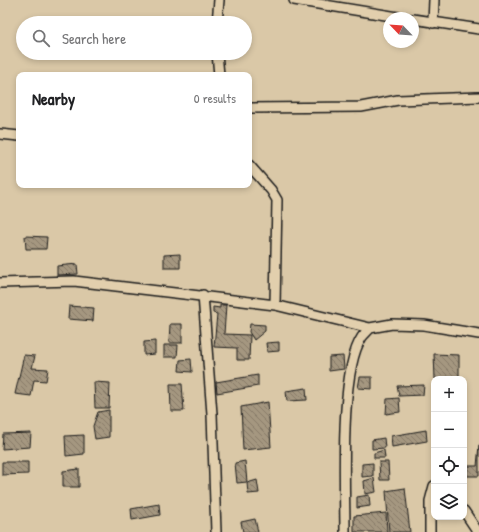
<!DOCTYPE html>
<meta charset="utf-8">
<style>
:root{--surface:#fff;--page:#f2f2f2;--text:#202124;--muted:#757577;--line:#e0e0e0}
body{margin:0;font-family:"Patrick Hand",sans-serif;background:var(--page);color:var(--text)}
.controls{position:absolute;right:12px;bottom:12px;display:grid;overflow:hidden;border-radius:8px;box-shadow:0 2px 6px #0003}
.controls button{width:36px;height:36px;display:grid;place-items:center;padding:0;border:0;border-bottom:1px solid var(--line);background:var(--surface);color:var(--text);font:20px sans-serif}
.compass{position:absolute;left:383px;top:12px;width:36px;height:36px;border-radius:50%;background:var(--surface);box-shadow:0 2px 6px #0003;rotate:295deg}
.list{margin:0;padding:0;list-style:none}
h2{display:flex;justify-content:space-between;align-items:center;height:52px;margin:0;padding:0 16px;font-size:17px}
h2 small{font-size:13px;font-weight:400;color:var(--muted)}
.icon{flex:none;width:22px;height:22px;fill:none;stroke:currentColor;stroke-width:2;stroke-linecap:round;stroke-linejoin:round}
.map{position:relative;flex:none;width:479px;height:532px;overflow:hidden}
.search{position:absolute;background:var(--surface);box-shadow:0 2px 6px #0003;left:16px;top:16px;width:236px;height:44px;display:flex;align-items:center;gap:10px;box-sizing:border-box;padding:0 14px;border-radius:22px;color:var(--muted);font-size:15px}
.panel{position:absolute;background:var(--surface);box-shadow:0 2px 6px #0003;left:16px;top:72px;width:236px;height:116px;border-radius:8px}
.map>svg:first-child{display:block}
.building{fill:url(#building-back-hatch);stroke:#1c1c1c}
.lines{fill:none;stroke-linecap:round;stroke-linejoin:round}
.street-casing{stroke:#1c1c1c;stroke-width:12}
.street{stroke:#e2cfad;stroke-width:9}
</style>
<div class="map">
<svg width="479" height="532" viewBox="0 0 479 532">
<defs>
<pattern id="building-back-hatch" width="6" height="6" patternUnits="userSpaceOnUse"><rect width="6" height="6" fill="#a59780"/><path d="M-1 5l2 2M0 0l6 6M5-1l2 2" fill="none" stroke="#867a68"/></pattern>
</defs>
<rect width="100%" height="100%" fill="#dac8a7"/>
<filter id="ink" filterUnits="userSpaceOnUse"><feTurbulence type="fractalNoise" baseFrequency=".025" numOctaves="2"/><feDisplacementMap in="SourceGraphic" scale="8" xChannelSelector="R" yChannelSelector="G"/><feConvolveMatrix kernelMatrix="1 2 1 2 8 2 1 2 1" color-interpolation-filters="sRGB"/></filter>
<g filter="url(#ink)">
<path class="building" d="M25 236 47 237 46 249H26Z
M180 254V268H164V255Z
M77 264 78 274 57 275V266Z
M220 305H226L224 334 250 335 249 360H237V348L214 347 217 314 213 313V307L220 308Z
M69 306 94 308 93 321 68 319Z
M170 324H182V343H169Z
M250 324 265 325V331L254 340 249 332Z
M155 341V354L144 355V342Z
M279 342V351L267 352 266 343Z
M164 345H178L177 357H164Z
M434 354 459 355V379H435Z
M24 355 35 356 32 368 48 369 46 381 34 380 31 396 15 394Z
M343 356 344 369 329 371V357Z
M191 359 192 372 179 371 180 360Z
M258 375V386L217 393 216 382Z
M360 377H372V389L358 388Z
M94 382 110 383 109 408H95Z
M170 384H182L184 411H171Z
M424 385 423 395 399 396 397 386Z
M306 388 307 400 287 401 286 391Z
M399 398 400 412 386 414 387 399Z
M268 402 271 447 243 450 241 407Z
M109 410V437L95 439 93 426 98 412Z
M426 430 427 441 392 447 391 436Z
M31 433 30 447 2 449 3 434Z
M84 435V454L66 456 65 436Z
M384 438 385 448 372 449V440Z
M479 445V476H466L468 466H477Z
M384 450 385 458H374V453Z
M245 461 247 482 237 483 235 463Z
M2 462H28V474L2 475Z
M379 462H388L389 480H380Z
M373 463V476L362 477V464Z
M79 469V487H63V471Z
M374 478 376 492 365 494 364 481Z
M257 480 259 493 248 494 247 483Z
M405 488 410 532H389L386 491Z
M369 495 370 506 357 508V497Z
M159 504 160 515 132 520 131 509Z
M386 513 387 532H354V516Z
M255 519 258 532H243L241 522Z"/>
<g class="lines">
<g class="street-casing">
<path id="street" d="M294 0 404 18
M413 19 479 29
M217 23 219 0
M433 23 434 0
M217 53 219 75
M249 108 361 107 398 100 479 97
M0 134 19 136
M249 165 271 190 277 200 275 305
M0 283 74 281 275 305 370 328 392 324 424 325 479 334
M203 295 212 414 216 532
M464 511 478 532
M345 532C345 488 339 371 362 337 364 334 368 331 370 328
M430 532V501L434 486"/>
</g>
<use href="#street" class="street"/>
</g>
</g>
</svg>
<div class="controls">
<button>+</button>
<button>−</button>
<button><svg class="icon" aria-label="locate" viewBox="0 0 24 24"><circle cx="12" cy="12" r="6"/><path d="M12 2v4M12 18v4M2 12h4M18 12h4"/></svg></button>
<button><svg class="icon" aria-label="layers" viewBox="0 0 24 24"><path d="M12 4l9 5-9 5-9-5zM3 14l9 5 9-5"/></svg></button>
</div>
<svg class="compass" viewBox="-18 -18 36 36"><path d="M0-13l5 13h-10z" fill="#e53935"/><path d="M0 13l5-13h-10z" fill="#757577"/></svg>
<div class="search"><svg class="icon" aria-label="search" viewBox="0 0 24 24"><circle cx="10" cy="10" r="6"/><path d="M15 15l6 6"/></svg>Search here</div>
<section class="panel">
<h2>Nearby<small>0 results</small></h2>
<ul class="list">
</ul>
</section>
</div>
